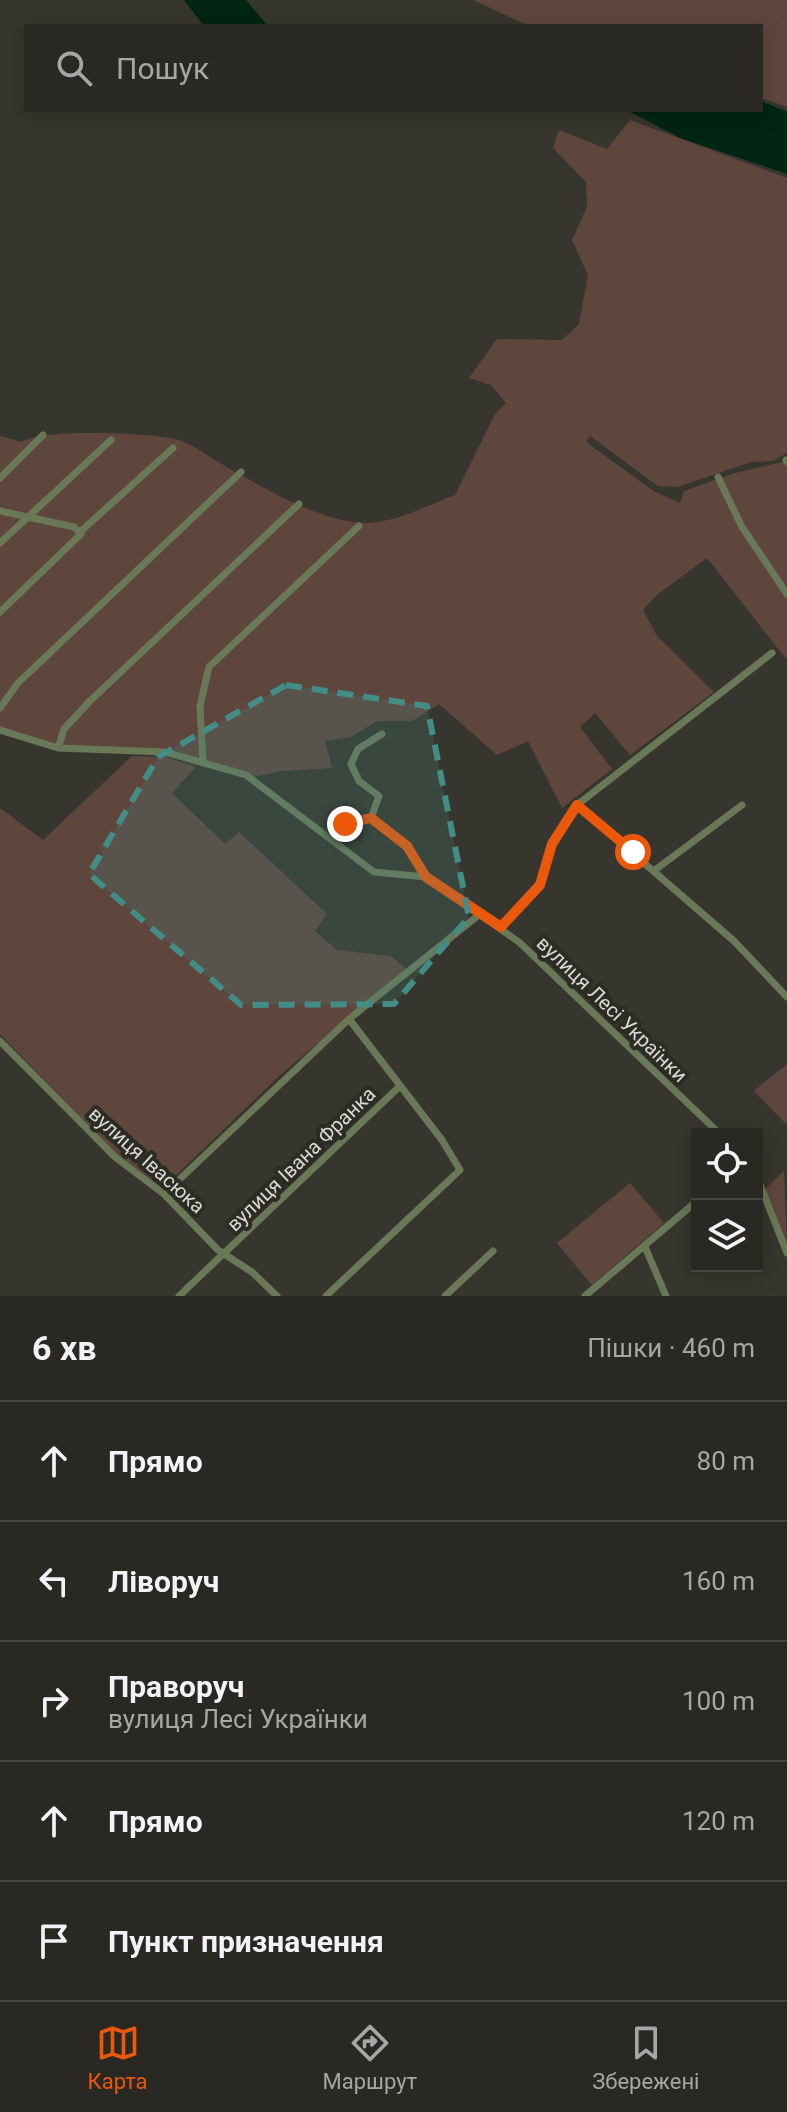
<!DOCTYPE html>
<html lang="uk">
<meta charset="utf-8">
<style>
:root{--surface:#292822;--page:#31302a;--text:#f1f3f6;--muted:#a5a6a5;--line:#454440;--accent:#ea580c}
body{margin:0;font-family:Roboto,sans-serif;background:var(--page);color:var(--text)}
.controls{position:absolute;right:24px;bottom:24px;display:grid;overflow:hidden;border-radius:0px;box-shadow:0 4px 20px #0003}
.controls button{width:72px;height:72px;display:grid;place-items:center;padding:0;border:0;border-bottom:2px solid var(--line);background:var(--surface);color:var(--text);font:40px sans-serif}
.stop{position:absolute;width:24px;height:24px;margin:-18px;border:6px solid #ea580c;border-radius:50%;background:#fff}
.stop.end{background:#ea580c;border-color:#fff;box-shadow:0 2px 8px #0008}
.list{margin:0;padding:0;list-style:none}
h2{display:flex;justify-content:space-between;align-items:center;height:104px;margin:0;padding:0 32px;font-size:34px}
h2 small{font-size:26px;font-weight:400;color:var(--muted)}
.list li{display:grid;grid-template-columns:52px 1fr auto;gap:24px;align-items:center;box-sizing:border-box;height:120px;padding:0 32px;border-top:2px solid var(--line)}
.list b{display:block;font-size:30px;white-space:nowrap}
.list p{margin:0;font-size:26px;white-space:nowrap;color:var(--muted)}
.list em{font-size:26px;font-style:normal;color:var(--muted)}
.icon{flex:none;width:44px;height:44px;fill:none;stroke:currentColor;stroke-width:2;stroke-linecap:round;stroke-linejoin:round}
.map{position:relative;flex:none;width:787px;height:1296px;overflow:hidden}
.search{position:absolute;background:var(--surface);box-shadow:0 4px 20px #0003;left:24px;right:24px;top:24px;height:88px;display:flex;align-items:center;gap:20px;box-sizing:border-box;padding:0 28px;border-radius:0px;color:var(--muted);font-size:30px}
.sheet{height:704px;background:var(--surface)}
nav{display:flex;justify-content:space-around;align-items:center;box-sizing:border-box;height:112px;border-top:2px solid var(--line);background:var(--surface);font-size:22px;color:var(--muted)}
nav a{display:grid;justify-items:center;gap:4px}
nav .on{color:var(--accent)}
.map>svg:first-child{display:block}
.green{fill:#5f463d}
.water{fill:#002512}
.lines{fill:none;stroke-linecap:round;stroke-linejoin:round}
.minor{stroke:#697857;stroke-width:7}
.route{stroke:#ea580c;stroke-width:10}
.marked{fill:#428e87;fill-opacity:0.2;stroke:#428e87;stroke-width:6;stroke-dasharray:16 10;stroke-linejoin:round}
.labels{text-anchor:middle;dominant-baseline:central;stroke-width:8;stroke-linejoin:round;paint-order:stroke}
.street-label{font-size:20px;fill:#d9d8d3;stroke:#2d2c24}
</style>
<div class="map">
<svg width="787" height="1296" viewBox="0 0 787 1296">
<rect width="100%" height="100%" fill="#37362e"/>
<path class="green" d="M473 0H787V107L761 98V26H529Z
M630 120 787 178V453L773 461 751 462 677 487 658 486 590 436 586 442 655 492 680 503 684 491 735 473 787 461V660L707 558 658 594 643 610 657 636 714 692 630 755 595 713 580 727 612 769 562 808 528 741 497 755 439 704 412 721H377L351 737 325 741 332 768 281 771 254 777 173 753 49 744 0 729V436L22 442C42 428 154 433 179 440 192 444 205 454 216 461 257 484 315 520 362 523 394 524 425 506 455 495L495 414 506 403 491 385 469 378 497 339 562 340 579 324 588 275 572 240 587 207 586 182 553 148 559 130 607 149Z
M132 756 166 757 196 767 172 793 225 844 239 832 327 914 315 931 337 950 391 956 406 969 279 1076 163 1188 117 1155 0 1034V808L43 840Z
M787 1064V1125L754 1091Z
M784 1171 787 1246 765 1189Z
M630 1183 664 1223 592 1285 557 1243Z"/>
<path class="water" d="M184 0H246L268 26H204Z
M761 101 787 112V174L680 138 627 110H761Z"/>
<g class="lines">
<path class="minor" d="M786 460 787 462
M718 477 742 527 787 594
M0 478 43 435
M0 511 74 527 81 534 0 612
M80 532 173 448
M0 543 111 440
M0 708 18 683 241 472
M0 730 58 748 165 752 246 775 374 872 426 877 519 942 720 1134
M58 748 64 729 91 700 299 504
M203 762 200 706 209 667 359 526
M577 805 772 653
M371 818 379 796 359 781 351 764 358 749 382 734
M333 841 345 824 371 818 407 846 426 877
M655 870 742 805
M501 927 540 885 552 844 577 805 734 941 787 997
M349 1019 480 914
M0 1041 115 1157 164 1194 218 1250 252 1272 277 1296
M757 1177 787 1253
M164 1194 349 1019 442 1140 460 1170 326 1296
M645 1247 666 1296
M179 1296 399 1087
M445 1296 493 1251
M585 1296 697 1201"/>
</g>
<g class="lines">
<path class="route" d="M345 824 371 818 407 846 426 877 501 927 540 885 552 844 577 805 633 852"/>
</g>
<path class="marked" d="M286 685 427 706 469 917 394 1004 241 1005 89 874 158 757Z"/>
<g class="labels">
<g class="street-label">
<text transform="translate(612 1009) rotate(44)">вулиця Лесі Українки</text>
<text transform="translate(301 1159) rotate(-44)">вулиця Івана Франка</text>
<text transform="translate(147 1160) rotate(42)">вулиця Івасюка</text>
</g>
</g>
</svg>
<div class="controls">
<button><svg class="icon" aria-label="locate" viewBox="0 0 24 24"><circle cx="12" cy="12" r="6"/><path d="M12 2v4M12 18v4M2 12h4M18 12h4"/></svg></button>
<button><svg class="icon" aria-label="layers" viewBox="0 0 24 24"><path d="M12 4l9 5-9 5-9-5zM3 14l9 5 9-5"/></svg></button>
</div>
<div class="stop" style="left:633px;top:852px"></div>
<div class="stop end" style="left:345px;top:824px"></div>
<div class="search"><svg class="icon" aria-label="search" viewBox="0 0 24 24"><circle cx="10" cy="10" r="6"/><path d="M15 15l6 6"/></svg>Пошук</div>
</div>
<section class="sheet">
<h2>6 хв<small>Пішки · 460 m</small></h2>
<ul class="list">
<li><svg class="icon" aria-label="ahead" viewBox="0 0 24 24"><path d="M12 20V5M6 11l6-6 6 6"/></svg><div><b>Прямо</b></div><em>80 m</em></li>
<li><svg class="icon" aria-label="left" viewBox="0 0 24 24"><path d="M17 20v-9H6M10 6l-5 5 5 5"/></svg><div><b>Ліворуч</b></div><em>160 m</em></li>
<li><svg class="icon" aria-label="right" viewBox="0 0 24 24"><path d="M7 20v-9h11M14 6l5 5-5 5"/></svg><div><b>Праворуч</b><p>вулиця Лесі Українки</p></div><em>100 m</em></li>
<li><svg class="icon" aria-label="ahead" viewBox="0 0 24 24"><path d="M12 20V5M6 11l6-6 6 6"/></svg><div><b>Прямо</b></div><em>120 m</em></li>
<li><svg class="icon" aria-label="arrive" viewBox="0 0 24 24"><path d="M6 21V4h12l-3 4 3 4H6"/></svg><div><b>Пункт призначення</b></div></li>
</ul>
</section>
<nav>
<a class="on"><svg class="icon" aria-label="map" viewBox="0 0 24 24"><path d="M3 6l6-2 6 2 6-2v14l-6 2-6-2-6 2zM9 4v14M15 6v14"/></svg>Карта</a>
<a><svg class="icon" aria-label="directions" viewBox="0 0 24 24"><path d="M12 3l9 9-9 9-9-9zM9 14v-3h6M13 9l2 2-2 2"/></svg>Маршрут</a>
<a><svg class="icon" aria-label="saved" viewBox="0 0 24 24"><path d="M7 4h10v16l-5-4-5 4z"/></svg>Збережені</a>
</nav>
